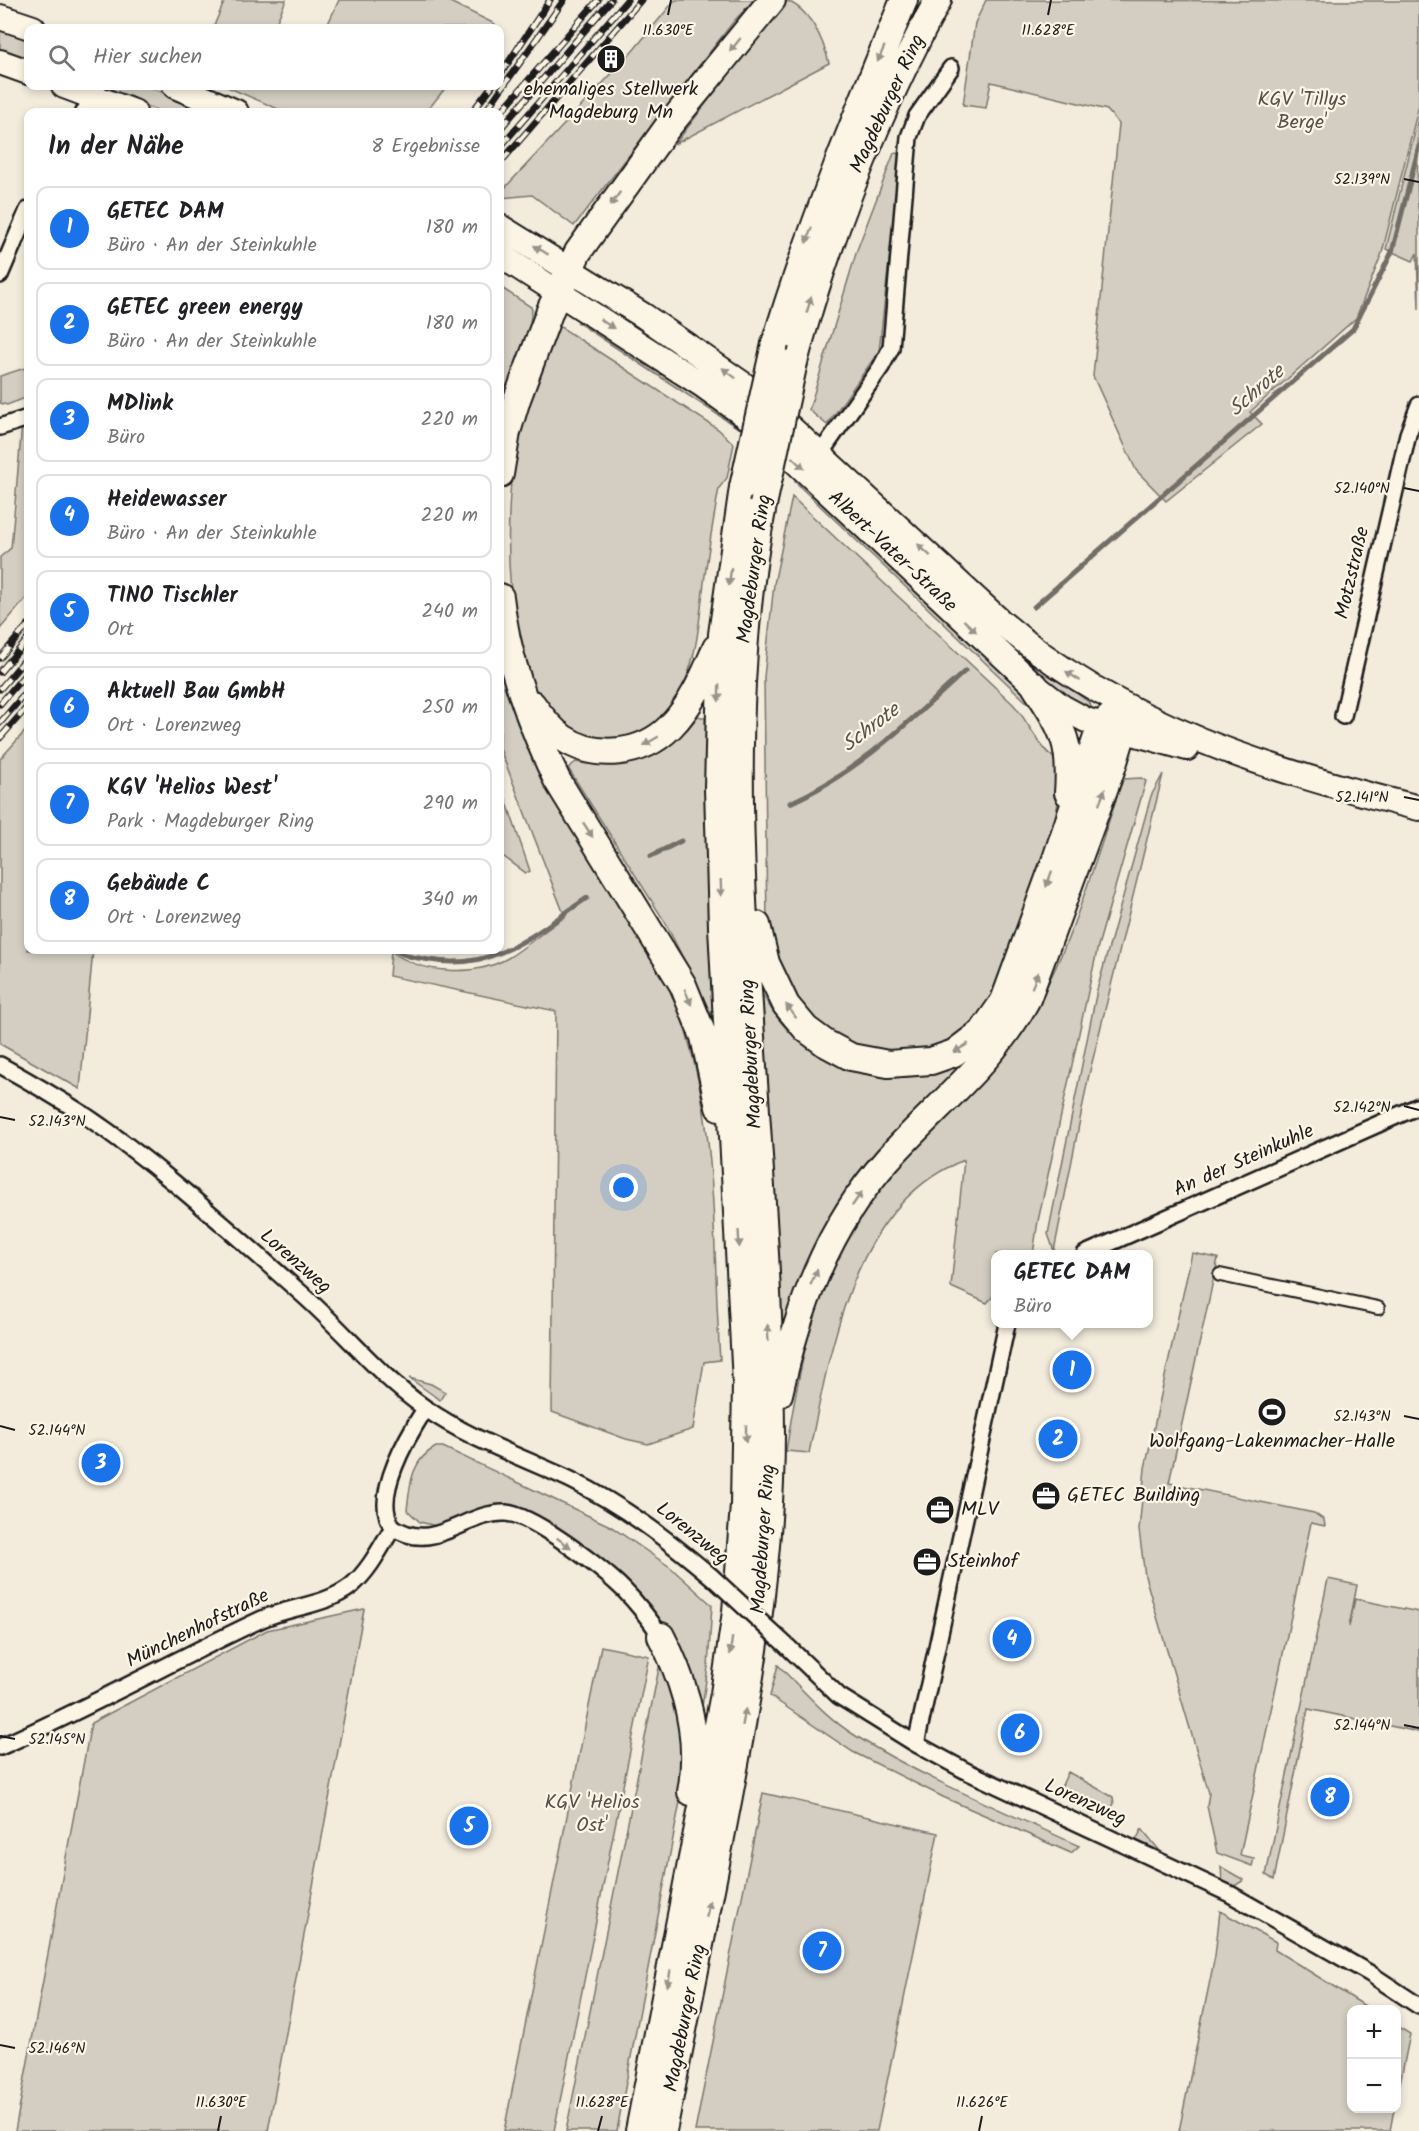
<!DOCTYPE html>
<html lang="de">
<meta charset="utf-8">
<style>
:root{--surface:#fff;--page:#f6f6f6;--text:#202124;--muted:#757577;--line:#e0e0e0;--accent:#1a73e8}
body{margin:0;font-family:Kalam,sans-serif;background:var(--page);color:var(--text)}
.controls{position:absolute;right:18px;bottom:18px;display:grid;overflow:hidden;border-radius:12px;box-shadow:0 3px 9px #0003}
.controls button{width:54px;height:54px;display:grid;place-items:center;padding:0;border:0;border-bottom:2px solid var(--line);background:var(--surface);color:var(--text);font:30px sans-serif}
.you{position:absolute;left:624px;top:1188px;width:21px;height:21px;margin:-15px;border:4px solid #fff;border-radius:50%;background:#1a73e8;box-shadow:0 0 0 9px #1a73e833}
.badge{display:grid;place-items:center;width:39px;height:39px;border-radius:50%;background:var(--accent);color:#fff;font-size:20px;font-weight:700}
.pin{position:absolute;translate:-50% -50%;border:3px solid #fff;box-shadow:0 2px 6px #0006}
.popup{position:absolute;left:991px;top:1250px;width:162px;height:78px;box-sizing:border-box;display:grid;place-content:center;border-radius:12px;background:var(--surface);filter:drop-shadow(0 2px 4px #0005);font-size:20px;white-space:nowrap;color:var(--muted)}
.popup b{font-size:22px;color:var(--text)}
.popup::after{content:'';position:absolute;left:50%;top:100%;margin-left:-12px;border:12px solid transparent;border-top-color:var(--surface)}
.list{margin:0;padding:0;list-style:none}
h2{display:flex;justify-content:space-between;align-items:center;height:78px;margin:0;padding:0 24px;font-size:26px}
h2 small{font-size:20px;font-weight:400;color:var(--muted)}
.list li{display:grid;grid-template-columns:39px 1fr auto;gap:18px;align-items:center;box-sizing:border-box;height:84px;margin:0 12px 12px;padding:0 12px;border:2px solid var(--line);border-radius:12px}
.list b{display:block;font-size:22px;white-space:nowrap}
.list p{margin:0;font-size:20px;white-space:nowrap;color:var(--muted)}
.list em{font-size:20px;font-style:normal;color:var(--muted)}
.icon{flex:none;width:33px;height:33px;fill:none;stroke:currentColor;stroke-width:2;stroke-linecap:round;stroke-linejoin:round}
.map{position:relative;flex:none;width:1419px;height:2131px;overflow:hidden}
.search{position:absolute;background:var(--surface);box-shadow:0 3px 9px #0003;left:24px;top:24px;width:480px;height:66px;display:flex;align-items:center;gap:15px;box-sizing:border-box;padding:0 21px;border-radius:12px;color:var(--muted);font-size:22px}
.panel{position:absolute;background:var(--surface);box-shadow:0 3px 9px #0003;left:24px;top:108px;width:480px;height:846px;border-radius:12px}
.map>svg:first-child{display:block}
.green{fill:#d3cec1;stroke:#78756e;stroke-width:1.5}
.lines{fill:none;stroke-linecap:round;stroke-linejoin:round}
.stream{stroke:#716e68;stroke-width:5}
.pedestrian-casing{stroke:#1c1c1c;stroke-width:16}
.minor-casing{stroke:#1c1c1c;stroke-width:20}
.primary-casing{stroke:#1c1c1c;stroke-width:28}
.trunk-casing{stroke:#1c1c1c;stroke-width:30}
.pedestrian{stroke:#fcf5e5;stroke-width:12}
.minor{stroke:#fcf5e5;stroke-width:15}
.primary{stroke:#fcf5e5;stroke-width:24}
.trunk{stroke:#fcf5e5;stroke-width:26}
.rail-casing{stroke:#1c1c1c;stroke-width:7}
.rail{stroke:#fcf5e5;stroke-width:4.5;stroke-dasharray:14;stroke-linecap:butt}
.minor-bridge-casing{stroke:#1c1c1c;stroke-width:20;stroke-linecap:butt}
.trunk-bridge-casing{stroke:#1c1c1c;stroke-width:30;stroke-linecap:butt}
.minor-bridge{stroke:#fcf5e5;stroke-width:15}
.trunk-bridge{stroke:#fcf5e5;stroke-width:26}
.oneway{fill:#97938b}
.ticks{fill:none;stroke:#1c1c1c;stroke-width:2}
.labels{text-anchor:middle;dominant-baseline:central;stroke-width:4.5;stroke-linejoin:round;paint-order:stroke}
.poi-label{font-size:20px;fill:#1c1c1c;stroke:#fcf5e5;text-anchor:start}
.park-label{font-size:20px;fill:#53514e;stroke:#fcf5e5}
.street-label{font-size:20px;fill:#1c1c1c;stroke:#fcf5e5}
.water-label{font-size:21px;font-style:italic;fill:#55534f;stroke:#fcf5e5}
.ticks-label{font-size:15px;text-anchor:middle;fill:#1c1c1c;stroke:#fcf5e5;stroke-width:4.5;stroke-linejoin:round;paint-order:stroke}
</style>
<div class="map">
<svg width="1419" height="2131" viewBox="0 0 1419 2131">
<rect width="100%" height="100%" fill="#f3ecdd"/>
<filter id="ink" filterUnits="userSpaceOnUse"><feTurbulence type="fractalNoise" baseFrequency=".0167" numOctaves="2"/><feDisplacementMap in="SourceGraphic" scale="12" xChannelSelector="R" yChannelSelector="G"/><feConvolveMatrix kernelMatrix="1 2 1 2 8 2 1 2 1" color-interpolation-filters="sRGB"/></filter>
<g filter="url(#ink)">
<path class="green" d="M225 0H286L274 28H213Z
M339 0H446L495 24 492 28H326Z
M675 0H754L734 21 574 226 532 195 500 198V193L632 52Z
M785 0C810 9 823 39 829 63L675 144Z
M986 0 1419 1V105L1382 253 1356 318 1250 412 1262 424 1166 501 1136 470 1093 376 1119 124 1107 110 991 82 986 108 963 105 975 23Z
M0 28 28 38V62L0 52Z
M112 86H148L208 112H162L116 95Z
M225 86H224H447L426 112H285Z
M1419 115C1419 133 1415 201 1419 212V310L1417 253 1413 261 1386 249Z
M894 153 901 154 879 351 827 425 809 410 857 250Z
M500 287 531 307 532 310 528 334 500 412Z
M577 322 586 324 740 422 738 428Z
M559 326 718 429 734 444 727 478 719 488C713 522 707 556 703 591 699 622 697 655 684 684 672 711 650 732 621 737 499 759 502 533 514 459 518 429 530 401 540 372 545 358 549 338 559 326Z
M28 367V397L7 405 0 403V376Z
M28 423V596L0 629V557L11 548 22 425Z
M802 449 1039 666 1090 703 1091 707 1089 708 1052 688Z
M796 476 1028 696 1035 710 795 482Z
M792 497 1013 704C1028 720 1043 757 1062 762 1060 843 1020 922 992 998L983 1013 963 1034 941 1046 919 1052 868 1051 819 1027 786 985 767 928 764 677 774 584Z
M500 664 517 715 671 990C721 1112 711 1231 720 1360L704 1362 693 1429 648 1444 626 1439 552 1412 556 1011 389 976 391 951C421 974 475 977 508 958 528 946 545 929 565 917L500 749Z
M698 716 705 718 714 1020 665 922 568 768 576 762C626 773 667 757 698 716Z
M28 728V950H93L80 1089 0 1044V759Z
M1163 774 1088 1079 1054 1251 1048 1234 1097 990 1151 796Z
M1141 778 1146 781 1098 946 1038 1221 1033 1254H996L995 1294 987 1303 951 1287 964 1160C852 1204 831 1349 809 1453L786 1451C799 1369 814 1283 860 1213 900 1151 959 1100 1010 1047 1066 972 1092 868 1123 779Z
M500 782 530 871 526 873 500 854Z
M762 993C792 1052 856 1087 922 1075 937 1073 951 1065 965 1059L969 1060 944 1088 783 1330 779 1329 759 994Z
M1192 1253 1218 1258 1169 1483 1314 1513 1324 1520 1325 1526 1311 1523 1240 1855 1254 1858 1252 1866 1217 1853 1207 1806 1209 1793 1145 1576 1139 1530 1145 1468Z
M409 1378 431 1384 445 1392 440 1400Z
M436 1447H443L610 1526 670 1567 712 1605 708 1667 700 1720C689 1691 679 1651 664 1625 643 1592 544 1508 505 1505 480 1504 460 1522 436 1526L420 1522 407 1510C410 1484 411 1460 436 1447Z
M1328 1579 1357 1585 1349 1627 1355 1599 1419 1612V1732L1308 1709 1274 1880 1266 1875Z
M364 1609 268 2131H15L91 1723 267 1630Z
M601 1646 649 1656 554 2131H504Z
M662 1653 678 1704 684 1781 620 2114 617 2131H566Z
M778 1665C803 1690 826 1718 856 1736 926 1780 1005 1811 1079 1846L1071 1853 943 1797 853 1752 770 1696Z
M1068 1772 1113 1797 1114 1804 1107 1812 1058 1794Z
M763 1793 938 1833 877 2131H695Z
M1142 1829 1160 1851 1136 1840Z
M1221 1867 1244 1880 1233 1887 1222 1881Z
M1220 1911 1276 1942 1275 1950 1370 2009 1352 2010V2108L1394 2109 1390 2131H1179L1215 1956Z
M1397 2026 1410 2034 1397 2098Z"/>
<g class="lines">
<path class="stream" d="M1034 607 1353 329 1392 252 1419 146
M790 803C857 773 911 720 965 671
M651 856 681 841
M395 950C405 957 418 958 430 960 496 972 536 932 587 898"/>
<g class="pedestrian-casing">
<path id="pedestrian" d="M1220 1275 1378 1308"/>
</g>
<g class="minor-casing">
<path id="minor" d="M84 112 98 86
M0 275 28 210
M0 427 28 418
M820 454 881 367 891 348 909 137 917 116 951 68
M1343 716 1408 434 1419 405
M0 1065C29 1081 58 1098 86 1116 163 1168 232 1233 302 1294 344 1331 379 1376 425 1408 469 1439 522 1457 571 1480 624 1506 667 1539 712 1577
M1085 1254 1419 1106
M393 1527C434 1555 466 1511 506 1513 534 1515 604 1570 624 1590 638 1604 650 1620 661 1636
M788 1647 839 1696 916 1744 966 1771 1230 1894 1369 1973 1419 2006
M916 1744 1007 1324
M0 1747C89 1708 174 1660 262 1619 291 1606 325 1606 351 1586 369 1571 381 1547 393 1527 370 1498 409 1434 425 1409"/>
</g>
<g class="primary-casing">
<path id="primary" d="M0 17 33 28
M0 62 28 72
M64 86 134 112
M175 86 236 112
M500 227 644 316 744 385 1001 622C1120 725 1270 770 1419 808
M500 255 704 386 750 419 1035 686 1062 707 1086 720 1187 748"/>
</g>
<g class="trunk-casing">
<path id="trunk" d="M775 344C811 226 857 114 904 0
M794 362C828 236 876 115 938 0
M500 474 507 432 517 399 551 308 578 252 667 128 772 0
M500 597C507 661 530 723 557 780L683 985 704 1037 719 1107
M1035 686C1062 729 1072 740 1068 793
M532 704C541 717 550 729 563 738 596 760 642 755 670 727 691 706 705 675 716 648
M757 925 766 963 786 1005 806 1029 825 1043 851 1057 888 1064 931 1061 954 1053 983 1031 1004 1001 1056 859 1101 725 1123 706
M779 1394C798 1308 827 1228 887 1160 934 1107 993 1063 1027 999L1113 765 1123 732V706
M661 1636C686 1684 701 1738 691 1792
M639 2131 724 1694 736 1612 744 1505 746 1383 722 927 718 788 722 634 743 487
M663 2131C683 2032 703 1932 722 1832 748 1700 771 1568 771 1433 770 1274 755 1115 746 956 737 806 734 654 763 505"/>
</g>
<use href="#pedestrian" class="pedestrian"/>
<use href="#minor" class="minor"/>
<use href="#primary" class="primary"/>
<use href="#trunk" class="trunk"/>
<g class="rail-casing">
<path id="rail" d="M500 75 550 0
M472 112 492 86
M485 112 564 0
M500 113 598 0
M500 129 611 0
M500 147 627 0
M500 163 641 0
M0 658 28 625
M0 672 28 639
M0 689 28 656
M0 704 28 671
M0 723 28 690
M0 738 28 706"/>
</g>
<use href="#rail" class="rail"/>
<g class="minor-bridge-casing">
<path id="minor-bridge" d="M712 1577 788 1647"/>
</g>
<g class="trunk-bridge-casing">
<path id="trunk-bridge" d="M743 487 775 344
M763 505 794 362"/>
</g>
<use href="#minor-bridge" class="minor-bridge"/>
<use href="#trunk-bridge" class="trunk-bridge"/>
</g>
<defs><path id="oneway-solid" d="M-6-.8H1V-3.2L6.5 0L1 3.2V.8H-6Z" transform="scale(1.5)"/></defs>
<g class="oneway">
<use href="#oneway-solid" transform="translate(735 45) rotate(129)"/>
<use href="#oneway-solid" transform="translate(881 54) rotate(114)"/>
<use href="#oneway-solid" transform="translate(615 199) rotate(126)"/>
<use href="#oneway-solid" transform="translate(809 235) rotate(110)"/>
<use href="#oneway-solid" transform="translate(541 250) rotate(-148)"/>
<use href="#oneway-solid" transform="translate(809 305) rotate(-73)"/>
<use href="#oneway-solid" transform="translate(607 324) rotate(33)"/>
<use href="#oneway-solid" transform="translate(729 373) rotate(-143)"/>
<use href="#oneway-solid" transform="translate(798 463) rotate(43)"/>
<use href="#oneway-solid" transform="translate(924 550) rotate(-137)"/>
<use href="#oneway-solid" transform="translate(730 577) rotate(98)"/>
<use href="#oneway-solid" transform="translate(970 626) rotate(43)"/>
<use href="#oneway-solid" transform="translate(1073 676) rotate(-147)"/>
<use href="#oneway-solid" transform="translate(719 693) rotate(91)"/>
<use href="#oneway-solid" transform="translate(651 741) rotate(150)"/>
<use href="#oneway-solid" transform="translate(1102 797) rotate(-70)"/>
<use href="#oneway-solid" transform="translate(588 830) rotate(57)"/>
<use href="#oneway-solid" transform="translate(1049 879) rotate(110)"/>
<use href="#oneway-solid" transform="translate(721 888) rotate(88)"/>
<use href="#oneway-solid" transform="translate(1035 980) rotate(-68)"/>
<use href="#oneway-solid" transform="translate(688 997) rotate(67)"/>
<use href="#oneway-solid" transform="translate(791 1011) rotate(-127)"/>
<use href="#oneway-solid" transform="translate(961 1048) rotate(149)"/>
<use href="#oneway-solid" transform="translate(857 1199) rotate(-55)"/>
<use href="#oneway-solid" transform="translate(739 1239) rotate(87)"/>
<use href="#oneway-solid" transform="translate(814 1277) rotate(-66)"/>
<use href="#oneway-solid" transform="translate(768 1333) rotate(-93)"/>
<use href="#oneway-solid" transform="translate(746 1434) rotate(90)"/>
<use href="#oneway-solid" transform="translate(564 1543) rotate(35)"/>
<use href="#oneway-solid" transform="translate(731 1646) rotate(98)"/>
<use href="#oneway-solid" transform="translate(744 1717) rotate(-80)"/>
<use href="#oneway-solid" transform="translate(708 1909) rotate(-79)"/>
<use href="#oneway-solid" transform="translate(669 1978) rotate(101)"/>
</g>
</g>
<path class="ticks" d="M668 15 671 0M1048 15 1051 0M1404 179 1419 182M1404 488 1419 491M1404 797 1419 800M1404 1106 1419 1110M0 1117 15 1120M1404 1416 1419 1419M0 1426 15 1430M1404 1725 1419 1728M0 1736 15 1739M0 2045 15 2048M218 2131 221 2116M598 2131 602 2116M979 2131 982 2116"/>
<defs>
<g id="building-disc" transform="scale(1.5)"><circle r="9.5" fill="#1c1c1c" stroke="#fcf5e5"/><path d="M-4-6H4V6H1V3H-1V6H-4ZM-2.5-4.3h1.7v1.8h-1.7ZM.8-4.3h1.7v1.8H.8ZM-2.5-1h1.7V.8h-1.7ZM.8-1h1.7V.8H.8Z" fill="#fff"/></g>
<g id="stadium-disc" transform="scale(1.5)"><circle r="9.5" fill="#1c1c1c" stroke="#fcf5e5"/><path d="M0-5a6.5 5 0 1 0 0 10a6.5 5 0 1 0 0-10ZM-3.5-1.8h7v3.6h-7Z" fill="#fff"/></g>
<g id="office-disc" transform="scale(1.5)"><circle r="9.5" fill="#1c1c1c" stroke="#fcf5e5"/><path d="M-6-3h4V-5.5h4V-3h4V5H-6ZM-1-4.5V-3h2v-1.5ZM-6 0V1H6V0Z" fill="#fff"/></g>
</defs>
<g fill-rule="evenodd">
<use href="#building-disc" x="611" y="59"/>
<use href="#stadium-disc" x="1272" y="1412"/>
<use href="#office-disc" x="1046" y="1496"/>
<use href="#office-disc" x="940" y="1510"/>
<use href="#office-disc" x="927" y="1562"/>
</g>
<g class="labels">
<g class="poi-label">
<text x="611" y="90" text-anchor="middle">ehemaliges Stellwerk<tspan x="611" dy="23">Magdeburg Mn</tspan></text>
<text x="1272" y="1442" text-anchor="middle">Wolfgang-Lakenmacher-Halle</text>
<text x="1067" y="1496">GETEC Building</text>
<text x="961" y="1510">MLV</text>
<text x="948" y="1562">Steinhof</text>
</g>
<g class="park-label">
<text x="1302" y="100">KGV 'Tillys<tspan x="1302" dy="23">Berge'</tspan></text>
<text x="592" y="1803">KGV 'Helios<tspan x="592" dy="23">Ost'</tspan></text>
</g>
<g class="street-label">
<text transform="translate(888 104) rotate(-65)">Magdeburger Ring</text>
<text transform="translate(892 552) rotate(43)">Albert-Vater-Straße</text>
<text transform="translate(755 569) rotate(-82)">Magdeburger Ring</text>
<text transform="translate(1353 573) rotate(-77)">Motzstraße</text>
<text transform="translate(752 1054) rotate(-93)">Magdeburger Ring</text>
<text transform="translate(1244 1161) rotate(-24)">An der Steinkuhle</text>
<text transform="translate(295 1262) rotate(41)">Lorenzweg</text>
<text transform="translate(692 1534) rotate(39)">Lorenzweg</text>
<text transform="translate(764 1539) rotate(-86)">Magdeburger Ring</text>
<text transform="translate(198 1629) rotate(-26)">Münchenhofstraße</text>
<text transform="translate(1085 1803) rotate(24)">Lorenzweg</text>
<text transform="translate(686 2018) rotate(-79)">Magdeburger Ring</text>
</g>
<g class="water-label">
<text transform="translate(1257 391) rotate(-41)">Schrote</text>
<text transform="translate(871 728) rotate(-37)">Schrote</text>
</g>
</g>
<g class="ticks-label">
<text x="668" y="35">11.630°E</text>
<text x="1048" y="35">11.628°E</text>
<text x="1362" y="184">52.139°N</text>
<text x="1362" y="493">52.140°N</text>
<text x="1362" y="802">52.141°N</text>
<text x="1362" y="1112">52.142°N</text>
<text x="57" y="1126">52.143°N</text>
<text x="1362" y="1421">52.143°N</text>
<text x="57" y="1435">52.144°N</text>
<text x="1362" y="1730">52.144°N</text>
<text x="57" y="1744">52.145°N</text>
<text x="57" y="2053">52.146°N</text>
<text x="221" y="2107">11.630°E</text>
<text x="602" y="2107">11.628°E</text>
<text x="982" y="2107">11.626°E</text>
</g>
</svg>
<div class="controls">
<button>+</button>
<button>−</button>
</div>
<div class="you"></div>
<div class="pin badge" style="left:1072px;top:1370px">1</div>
<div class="popup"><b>GETEC DAM</b>Büro</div>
<div class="pin badge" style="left:1058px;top:1439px">2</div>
<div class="pin badge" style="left:101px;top:1463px">3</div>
<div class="pin badge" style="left:1012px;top:1639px">4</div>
<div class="pin badge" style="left:469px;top:1826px">5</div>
<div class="pin badge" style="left:1020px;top:1733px">6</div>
<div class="pin badge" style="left:822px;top:1951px">7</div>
<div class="pin badge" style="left:1330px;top:1797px">8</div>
<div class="search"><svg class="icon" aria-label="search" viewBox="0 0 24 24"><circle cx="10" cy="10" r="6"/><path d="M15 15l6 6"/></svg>Hier suchen</div>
<section class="panel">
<h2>In der Nähe<small>8 Ergebnisse</small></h2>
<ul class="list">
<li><span class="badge">1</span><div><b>GETEC DAM</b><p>Büro · An der Steinkuhle</p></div><em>180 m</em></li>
<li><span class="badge">2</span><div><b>GETEC green energy</b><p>Büro · An der Steinkuhle</p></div><em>180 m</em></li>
<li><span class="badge">3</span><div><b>MDlink</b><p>Büro</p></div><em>220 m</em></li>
<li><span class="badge">4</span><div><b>Heidewasser</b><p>Büro · An der Steinkuhle</p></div><em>220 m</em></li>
<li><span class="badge">5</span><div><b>TINO Tischler</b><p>Ort</p></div><em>240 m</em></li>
<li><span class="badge">6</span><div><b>Aktuell Bau GmbH</b><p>Ort · Lorenzweg</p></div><em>250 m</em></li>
<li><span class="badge">7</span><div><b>KGV 'Helios West'</b><p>Park · Magdeburger Ring</p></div><em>290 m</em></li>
<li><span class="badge">8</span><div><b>Gebäude C</b><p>Ort · Lorenzweg</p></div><em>340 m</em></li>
</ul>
</section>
</div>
